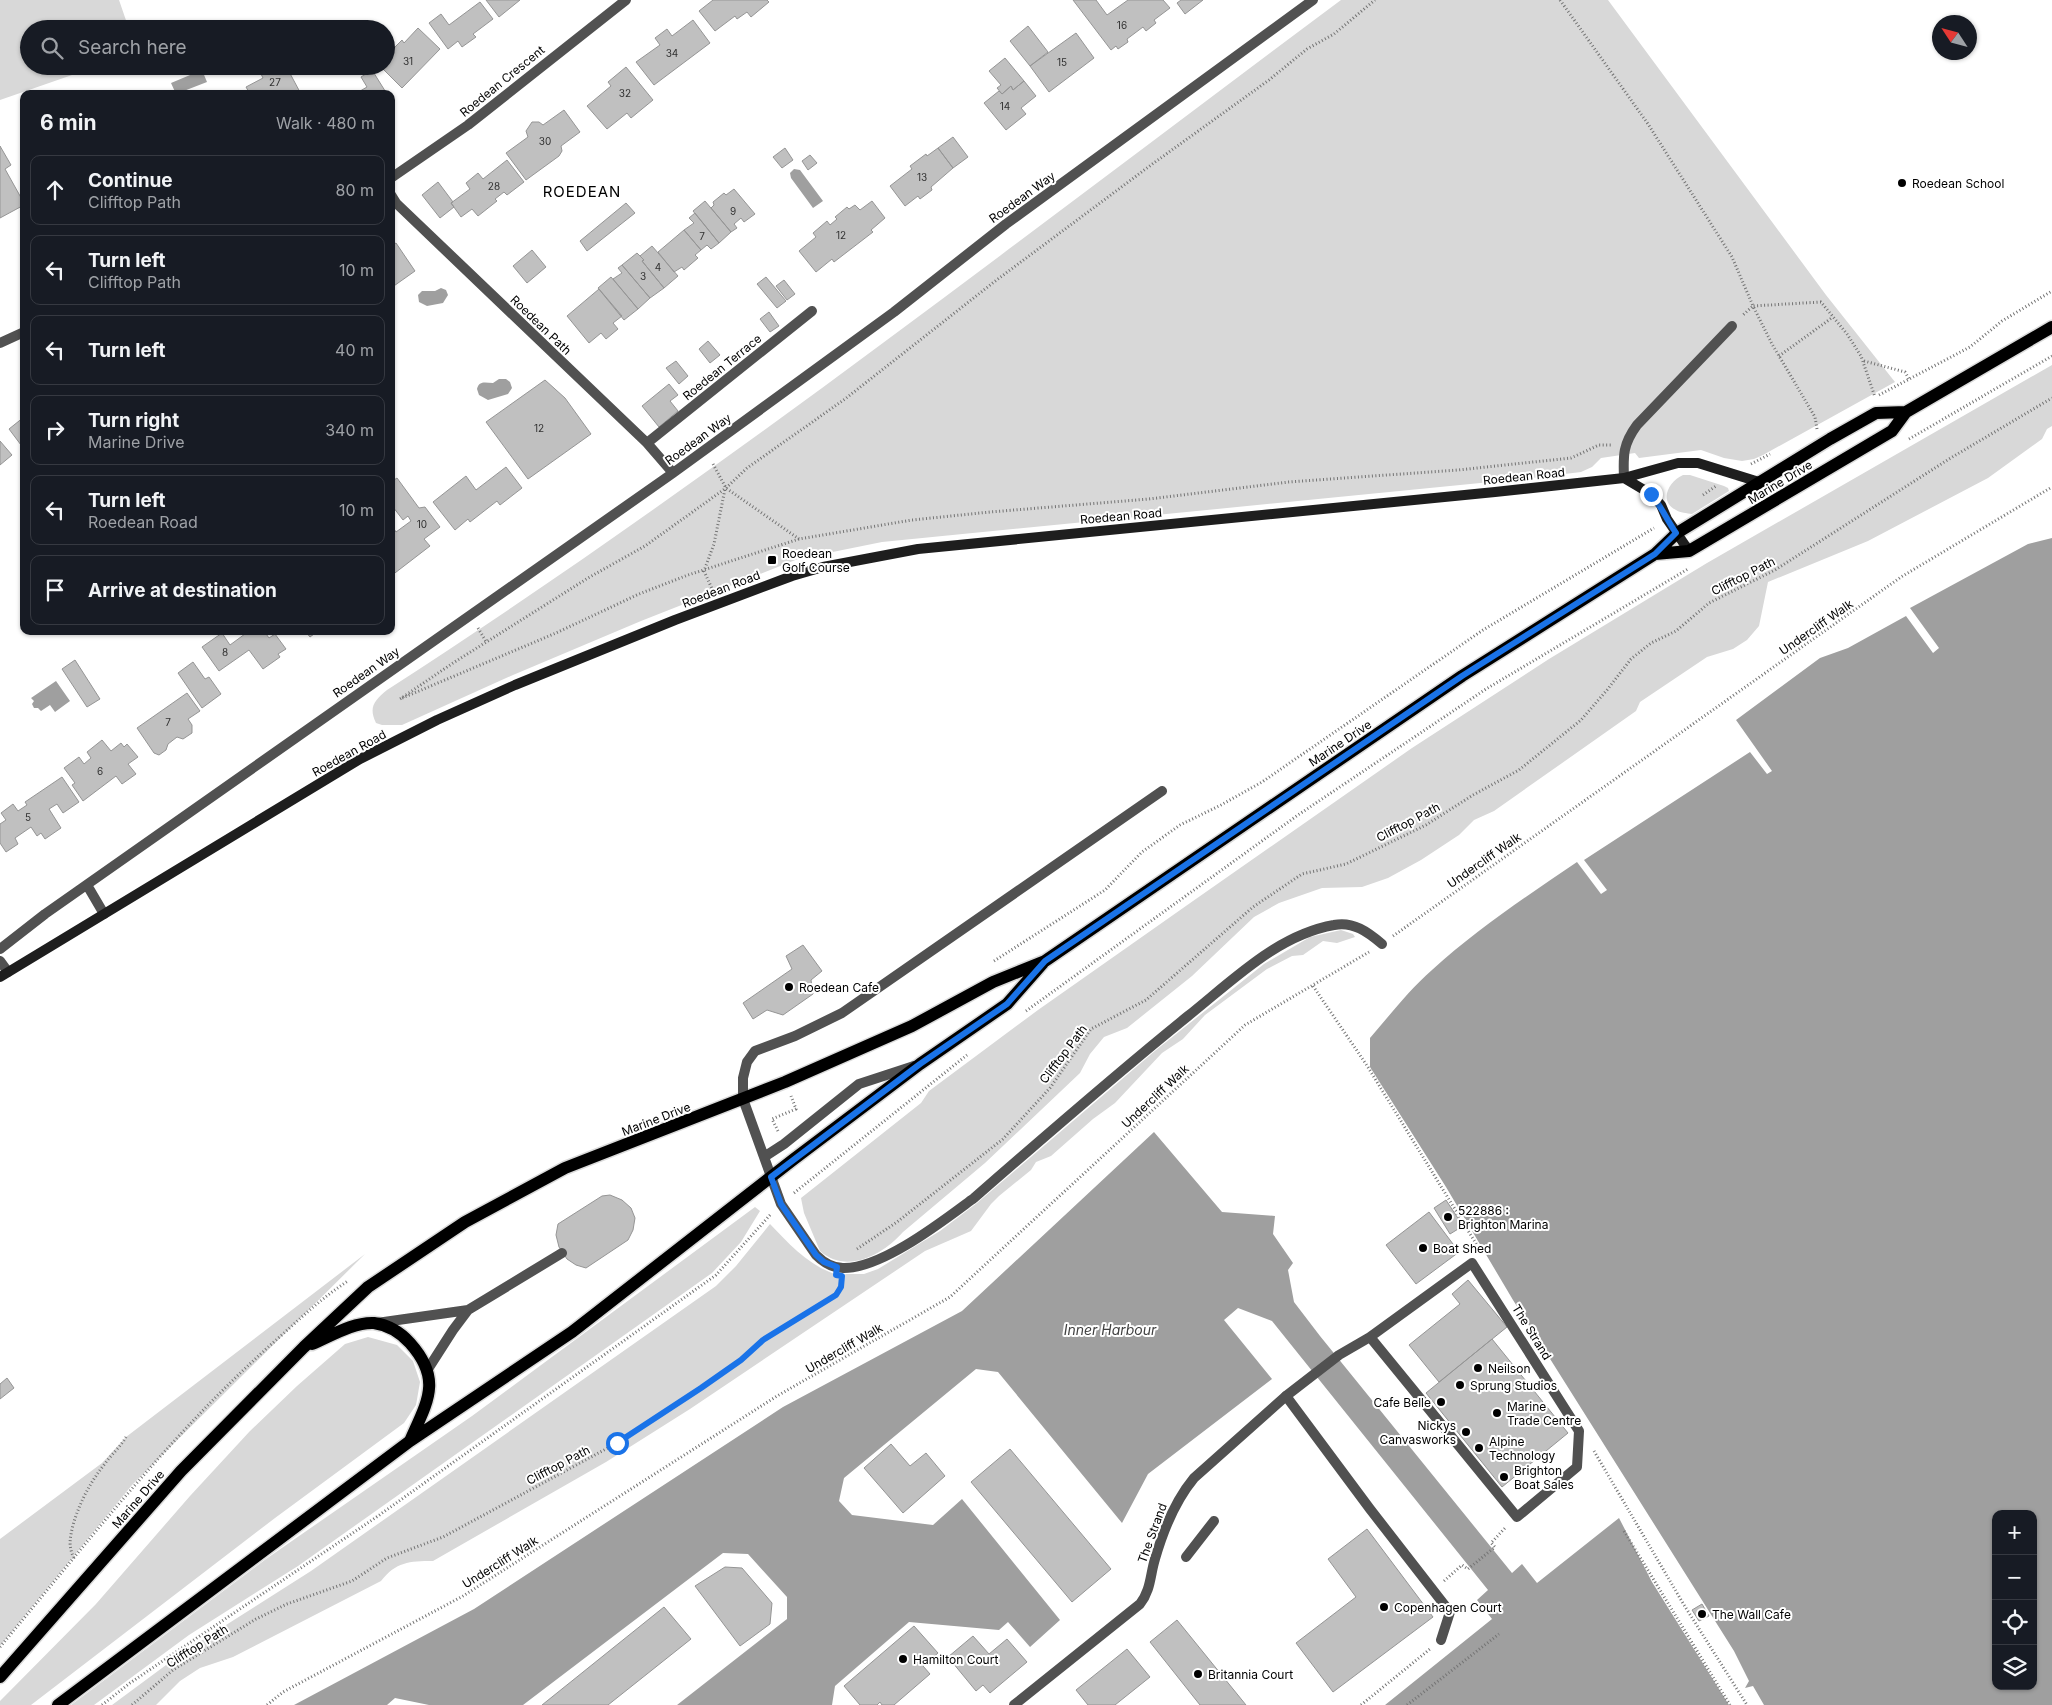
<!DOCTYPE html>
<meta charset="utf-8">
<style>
:root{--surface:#171b24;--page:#20242c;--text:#f1f3f6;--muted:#9ea1a6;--line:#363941}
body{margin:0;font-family:Inter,sans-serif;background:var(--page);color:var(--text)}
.controls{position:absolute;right:15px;bottom:15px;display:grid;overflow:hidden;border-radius:10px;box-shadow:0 1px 4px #0004}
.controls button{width:45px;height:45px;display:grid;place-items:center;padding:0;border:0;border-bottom:1px solid var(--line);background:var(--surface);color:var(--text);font:25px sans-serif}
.compass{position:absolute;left:1932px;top:15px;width:45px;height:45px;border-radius:50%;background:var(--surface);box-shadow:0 1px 4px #0004;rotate:306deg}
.stop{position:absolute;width:15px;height:15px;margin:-11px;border:4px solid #1a73e8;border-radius:50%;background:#fff}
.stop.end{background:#1a73e8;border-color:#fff;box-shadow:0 1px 5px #0008}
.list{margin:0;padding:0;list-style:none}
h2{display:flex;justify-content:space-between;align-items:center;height:65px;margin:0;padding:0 20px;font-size:21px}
h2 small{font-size:16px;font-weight:400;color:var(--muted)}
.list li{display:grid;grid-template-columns:32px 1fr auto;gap:15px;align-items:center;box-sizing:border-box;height:70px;margin:0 10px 10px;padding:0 10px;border:1px solid var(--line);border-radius:10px}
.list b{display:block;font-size:19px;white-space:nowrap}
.list p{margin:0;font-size:16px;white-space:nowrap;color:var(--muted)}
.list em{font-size:16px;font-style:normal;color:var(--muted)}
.icon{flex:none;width:28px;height:28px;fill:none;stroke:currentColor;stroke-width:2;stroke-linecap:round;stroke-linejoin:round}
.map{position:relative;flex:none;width:2052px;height:1705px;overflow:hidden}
.search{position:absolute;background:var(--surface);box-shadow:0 1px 4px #0004;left:20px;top:20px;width:375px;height:55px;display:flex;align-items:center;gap:12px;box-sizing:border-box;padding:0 18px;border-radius:28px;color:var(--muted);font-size:19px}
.panel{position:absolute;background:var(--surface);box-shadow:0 1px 4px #0004;left:20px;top:90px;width:375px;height:545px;border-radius:10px}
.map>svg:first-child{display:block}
.green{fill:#d8d8d8}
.water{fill:#9f9f9f;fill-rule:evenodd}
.building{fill:#c0c0c0;stroke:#959595}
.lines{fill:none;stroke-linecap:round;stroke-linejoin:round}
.primary-casing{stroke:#dbdbdb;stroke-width:15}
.path{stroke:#737373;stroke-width:3;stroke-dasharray:1 2.5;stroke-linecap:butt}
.lane{stroke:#515151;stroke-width:10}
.street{stroke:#515151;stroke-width:10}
.secondary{stroke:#1e1e1e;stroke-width:10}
.primary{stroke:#000;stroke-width:12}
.route{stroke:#1a73e8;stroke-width:6}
.poi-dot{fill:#000;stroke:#fff;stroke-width:2}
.labels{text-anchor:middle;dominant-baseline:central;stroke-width:4;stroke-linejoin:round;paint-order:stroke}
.number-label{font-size:10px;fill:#303030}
.street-label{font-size:12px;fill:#000;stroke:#fff}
.poi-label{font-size:12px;fill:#000;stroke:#fff;text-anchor:start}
.water-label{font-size:14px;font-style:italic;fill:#404040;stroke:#fff}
.quarter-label{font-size:15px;letter-spacing:1px;fill:#000;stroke:#fff}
</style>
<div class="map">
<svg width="2052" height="1705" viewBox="0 0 2052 1705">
<rect width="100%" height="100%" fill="#fff"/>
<path class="green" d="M0 0H119L129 29H29V66H98L0 100Z
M1341 0H1608L1826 295 1895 382 1763 455 1754 459 1742 461 1724 458 1701 450 1639 458 1635 453 1601 458 1592 467 1581 472 1532 478 882 542 798 559 641 621 513 675 402 725H382L376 723C368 707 375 700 387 690 717 477 1026 234 1341 0Z
M2052 365V426L2047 429 2042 439 1988 478 1868 541 1768 582 1759 626 1747 640 1733 649 1707 657 1640 702 1636 711 1494 811 1474 820 1459 835 1421 860 1388 878 1362 887 1322 888 1279 903 1254 917 1192 976 1127 1028 1104 1037 1090 1054 1080 1073 985 1163 903 1232C884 1254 847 1275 820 1251L804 1213 801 1198 921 1103 929 1091 1038 1010 1193 901 1412 748 1549 659 1707 563Z
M1683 475H1690L1724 486 1728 488 1729 491 1692 514C1687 513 1680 513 1676 510 1658 501 1669 481 1683 475Z
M1341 930 1353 934 1355 937 1337 943 1323 941 1303 955 1292 956 1267 969 1205 1015 1183 1039 1162 1053 1115 1103 1093 1119 1051 1156 1036 1162 1031 1170 999 1196 991 1204 971 1231 925 1251 690 1409 606 1462 433 1561C409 1561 396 1562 381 1581L233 1657 200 1668 180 1681 156 1705H112L185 1651 311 1571 716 1286 736 1266 770 1224C791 1246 812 1269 842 1276L846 1274H864L878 1269 940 1231 977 1203 1156 1050 1264 964 1310 937Z
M755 1207 760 1211 741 1242 712 1273 298 1566 189 1635 94 1705H71L266 1559 472 1416Z
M365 1254 132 1485 0 1646V1539L102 1463 126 1437Z
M368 1337 397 1345 413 1361 420 1382 416 1405 404 1423 275 1518 31 1705H0V1701L96 1604 190 1496 250 1431 297 1386 345 1344Z"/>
<path class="water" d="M202 70 207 82 176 94 171 83Z
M794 169 800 170 823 201 813 208 791 178 790 173Z
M441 288 446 290 448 295 443 303 427 306 419 302 418 295 422 291H435Z
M499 379H506L510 382 512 388 508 394 488 400 479 395 477 389C479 380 486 383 493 383Z
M2052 538V1705H1764L1753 1686 1745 1688 1749 1681 1734 1651 1513 1300 1446 1187 1370 1067V1038C1390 1015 1409 990 1432 970 1477 929 1527 896 1577 862L1601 894 1607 890 1584 860 1750 752 1767 774 1772 771 1736 720 1820 658 1848 648 1906 616 1933 653 1939 648 1910 608 2028 544ZM1996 1514H2033V1686H1996Z
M56 681 70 701 55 712 50 705 41 711 38 708H34L32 704 34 701 31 698Z
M1154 1132 1222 1212 1275 1216 1273 1234 1293 1263 1288 1270 1294 1302 1320 1336 1512 1573 1522 1564 1537 1583 1619 1518 1652 1582 1729 1705H1385L1492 1619 1477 1600 1488 1590 1272 1321 1238 1308 1224 1320 1272 1379 1148 1474 1122 1523 998 1372 976 1369 844 1478 839 1501 852 1515 933 1525 962 1499 1060 1620 1030 1647 1008 1622 999 1630 909 1622 835 1686 832 1705H677L787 1619V1597L748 1554 723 1553 523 1705H429L395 1698 387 1705H294L474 1609 783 1407 962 1311Z"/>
<path class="building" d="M486 0H520L499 17Z
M713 0H767L769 2 751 17 747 12 737 19 735 16 715 31 699 11Z
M1073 0H1096L1107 15 1128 0H1163L1170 8 1154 20 1156 23 1146 31 1143 27 1127 39 1128 42 1118 49 1116 46 1111 50Z
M1181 0H1203L1185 14 1177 3Z
M480 2 493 19 473 34 476 37 462 47 458 41 448 49 429 23 441 14 449 25Z
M693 20 710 43 654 85 636 62 660 45 655 38 667 29 672 36Z
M1028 26 1048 52 1030 66 1010 41Z
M418 28 440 49 402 88 380 66H386V56L402 40 404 43Z
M1076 33 1094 58 1049 92 1030 66Z
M1005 58 1024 81 1013 90 1011 86 1002 94 997 88 1001 85 989 71Z
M276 66H286L301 94H250L246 87 263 78 261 74Z
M626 67 653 100 631 118 627 113 607 129 587 106 611 86 608 82Z
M372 70 387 94H355L367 87 361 77Z
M1024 81 1036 96 1021 108 1026 114 1006 130 984 103 999 91 1002 94 1011 86 1013 90Z
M564 110 580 132 561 146 562 151 559 156 526 180 506 153 528 137 526 131 532 122H539L543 125Z
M953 137 968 157 953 168 938 148Z
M0 146 11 165 5 169 24 203V205L0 218Z
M785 148 793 160 782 168 773 157Z
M938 148 953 168 931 187 932 190 920 199 918 196 905 206 890 186 912 169 910 166 926 154 927 156Z
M810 155 817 163 808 170 802 161Z
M507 160 524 182 507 195 504 192 495 199 497 201 478 216 472 209 461 217 451 203 470 189 466 183 478 173 483 179Z
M438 182 453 202 451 203 454 207 440 218 422 195Z
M734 189 755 214 744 222 741 218 734 224 737 228 731 232 711 208 714 205 713 202 724 193 726 195Z
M705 201 731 232 719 243 693 211Z
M872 201 885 218 871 230 873 232 834 262 832 259 816 272 799 251 816 237 813 233 827 221 830 225 837 219 835 217 847 207 849 209 855 205 860 210Z
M626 203 635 213 587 251 580 241Z
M695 213 719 243 711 249 707 245 701 250 684 230 694 223 689 218Z
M684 230 701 250 695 255 698 258 684 270 682 267 674 272 658 252Z
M396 243 415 271 391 288V246Z
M652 246 678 276 664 288 642 261 644 260 640 256Z
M532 250 546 267 527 283 513 266Z
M637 253 644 260 642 261 664 288 650 298 622 265Z
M622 265 650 298 638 309 613 279 622 273 618 268Z
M611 277 638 309 624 320 598 288Z
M766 277 786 301 777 308 757 284Z
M784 280 795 294 787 300 776 286Z
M599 289 622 316 613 323 618 329 606 339 601 333 589 343 567 316Z
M769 312 779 326 770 332 760 319Z
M708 341 720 355 710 363 699 349Z
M676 361 688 376 679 384 666 368Z
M545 380 565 398 591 434 528 479 486 422Z
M669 384 678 395 670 401 678 411 659 427 642 406Z
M24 417V442L21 445 9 429Z
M0 441 12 455 0 465Z
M506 467 522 488 500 505 497 501 470 522 468 519 455 530 433 502 466 476 476 490Z
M397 478 419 508 425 507 440 527 424 539 430 546 391 576V530L394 529 396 532 411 521 408 516 403 520 393 507 391 509V482Z
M249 631H264L269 638 275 634 286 649 278 654 280 657 263 669 249 650 219 671 202 647 222 633 230 645Z
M305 631H318L310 637Z
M75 660 100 699 87 707 62 669Z
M193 662 205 679 209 677 221 694 202 708 178 673Z
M187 693 200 711 188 719 192 725V733L183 739 177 737 168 744 166 750 159 755 154 753 137 728Z
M102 740 111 751 121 743 124 747 127 744 138 757 128 764 136 774 122 784 116 776 83 801 72 785 75 783 64 768 79 757 84 764 91 758 87 752Z
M62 777 79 802 63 813 57 804 49 809 61 828 45 839 41 833 37 836 31 827 15 838 18 844 6 852 0 843V824L6 820 1 813 13 804 18 811 27 805 25 802Z
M803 945 822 971 811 980 813 994 783 1015 767 1010 753 1019 743 1003 792 969 786 956Z
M610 1195 622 1200 631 1208 635 1218 633 1230 628 1240 586 1268 576 1265 567 1259 559 1247 556 1235 558 1224 602 1196Z
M1446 1200 1463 1226 1450 1234 1434 1208Z
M1429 1212 1459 1252 1416 1284 1386 1245Z
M1468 1280 1507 1327 1439 1382 1409 1345 1460 1304 1452 1294Z
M1492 1339 1568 1433 1502 1487 1426 1393Z
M7 1378 14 1388 0 1399V1384Z
M891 1444 910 1466 926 1453 945 1476 903 1513 864 1468Z
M1010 1449 1111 1569 1072 1602 971 1482Z
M1367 1529 1433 1617 1333 1692 1296 1643 1356 1597 1328 1559Z
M725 1567 742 1568 772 1603 770 1624 740 1646 695 1586Z
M1702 1604 1709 1616 1699 1621 1692 1610Z
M664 1607 691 1639 608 1705H542Z
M1177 1620 1246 1705H1200L1150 1642Z
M914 1626 938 1653 923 1666 930 1674 894 1705H882L880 1702 877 1705H860L844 1686Z
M973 1636 989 1654 1007 1639 1027 1662 990 1693 983 1685 976 1691 948 1657Z
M1127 1649 1150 1677 1115 1705H1088L1076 1690Z"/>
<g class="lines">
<g class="primary-casing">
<path id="primary" d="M1655 554 1689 551 1892 431 1906 412 2052 327
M312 1344C331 1336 353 1322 374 1323 388 1325 401 1333 410 1343 443 1380 427 1402 410 1441
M0 1677 181 1471 304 1347 368 1287 465 1222 565 1168 785 1082 912 1026 993 982 1045 961 1462 676 1655 554 1677 533 1830 439 1876 413 1906 412
M58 1705 410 1441 572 1332 794 1159 920 1064 1007 1004 1043 963"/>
</g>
<path class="path" d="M1560 0 1648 124 1732 257 1753 306 1743 315
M1779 356 1833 317
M1864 361 1905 372 1909 379
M1879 395 1970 347 2002 321 2052 291
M1817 429 1815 417 1772 344 1753 306 1821 302 1847 334 1861 356 1875 397
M1909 439 2052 356
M713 464 726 488 799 539 912 520 990 512 1149 499 1289 482 1458 470 1571 458 1599 445H1611
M1751 464 1770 454
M1703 495 1716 486
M799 539 688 575 639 594 556 633 400 699 453 663 588 578 645 546 726 488 747 468 845 399 994 282 1151 165 1269 80 1307 49 1334 34 1375 0
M713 591 704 571 714 544 725 489
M478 628 487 643
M1393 936 1901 577 2052 487
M994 961 1105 890 1142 852 1180 825 1221 805 1262 782 1483 630 1654 528
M1313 986 1366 1064 1480 1250
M1026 1011 1298 815 1486 689 1688 569
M778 1131 772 1119 796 1109 791 1096
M794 1193 967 1055
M857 1249 897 1222 1003 1139 1050 1088 1091 1029 1146 1000 1253 907 1302 874 1346 864 1426 825 1473 795 1519 770 1581 720 1607 690 1631 659 1651 643 1676 631 1709 603 1775 570 1949 459 2052 398
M1594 1451 1684 1605 1747 1705
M1624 1531 1730 1705
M74 1558C68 1546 70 1538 73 1525 80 1501 91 1481 107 1461 113 1453 121 1446 126 1437
M1444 1581 1462 1565 1468 1569 1495 1547 1491 1543 1506 1527
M0 1647C88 1542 172 1432 275 1341 299 1320 321 1298 348 1281
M102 1705 130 1683 378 1516 716 1275 771 1214
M132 1705 173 1670 256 1619 287 1604 352 1581 387 1558 443 1537 617 1443 701 1388 741 1360 763 1340 835 1295 841 1284
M267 1705 283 1692 463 1596 777 1396 950 1297 1245 1025 1369 952
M1361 1705 1430 1649
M1407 1705 1499 1634"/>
<path class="lane" d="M1624 478C1623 455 1623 444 1637 425L1732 326
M1162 791 842 1013 795 1036 755 1051 747 1062 743 1078V1099L781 1204 816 1255C823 1262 833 1268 843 1268 882 1269 944 1220 974 1198 1045 1136 1115 1075 1188 1016 1232 981 1277 935 1334 925 1353 921 1368 932 1382 944
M764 1157 784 1144 859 1084 914 1066
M377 1323 468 1310
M1370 1337 1517 1517 1577 1467 1579 1431 1472 1263 1370 1337 1339 1355 1286 1396 1370 1509 1450 1612 1441 1640
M428 1369 453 1330 468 1310 562 1253
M1186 1557 1214 1521"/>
<path class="street" d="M391 178 468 125 626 0
M391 195 396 203 647 443 673 473
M0 343 24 332
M647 443 812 311
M87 885 104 914
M0 949 45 914 673 473 894 312 1006 224 1313 0
M0 961 8 972
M1014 1705 1140 1604C1151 1590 1150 1575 1155 1559 1163 1531 1175 1501 1194 1478L1286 1396"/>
<path class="secondary" d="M1624 478 1651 494 1661 505 1667 519 1689 551
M0 977 360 759 437 720 515 685 675 620 792 576 823 567 918 549 1495 492 1624 478 1678 463H1698L1759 482"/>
<use href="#primary" class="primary"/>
</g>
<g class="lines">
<path class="route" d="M617 1443 701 1388 741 1360 763 1340 836 1295 841 1287 842 1276 836 1275 837 1267 824 1262 816 1255 781 1204 771 1177 920 1064 1007 1004 1045 961 1462 676 1655 554 1676 533C1667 520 1661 506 1651 494"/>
</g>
<g class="poi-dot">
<circle cx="1902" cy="183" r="5"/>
<rect x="767" y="555" width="10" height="10" rx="2.5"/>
<circle cx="789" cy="987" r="5"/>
<circle cx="1448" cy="1217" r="5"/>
<circle cx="1423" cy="1248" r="5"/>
<circle cx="1478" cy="1368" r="5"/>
<circle cx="1460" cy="1385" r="5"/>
<circle cx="1441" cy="1402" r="5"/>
<circle cx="1497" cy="1413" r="5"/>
<circle cx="1466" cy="1432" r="5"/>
<circle cx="1479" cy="1448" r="5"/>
<circle cx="1504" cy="1477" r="5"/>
<circle cx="1384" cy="1607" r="5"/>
<circle cx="1702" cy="1614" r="5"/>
<circle cx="903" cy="1659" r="5"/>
<circle cx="1198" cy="1674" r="5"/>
</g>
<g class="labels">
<g class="number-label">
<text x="1122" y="25">16</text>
<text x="672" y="53">34</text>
<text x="408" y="61">31</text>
<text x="1062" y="62">15</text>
<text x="275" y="82">27</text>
<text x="625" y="93">32</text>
<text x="1005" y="106">14</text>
<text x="545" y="141">30</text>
<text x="922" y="177">13</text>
<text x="494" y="186">28</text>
<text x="733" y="211">9</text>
<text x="841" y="235">12</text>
<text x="702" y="236">7</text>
<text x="658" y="267">4</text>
<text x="643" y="276">3</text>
<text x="539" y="428">12</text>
<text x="422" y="524">10</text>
<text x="225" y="652">8</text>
<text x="168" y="722">7</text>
<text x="100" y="771">6</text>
<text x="28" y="817">5</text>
</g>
<g class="street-label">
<text transform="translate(502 81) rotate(-39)">Roedean Crescent</text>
<text transform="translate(1022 197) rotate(-36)">Roedean Way</text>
<text transform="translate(541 325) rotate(44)">Roedean Path</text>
<text transform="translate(722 367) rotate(-39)">Roedean Terrace</text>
<text transform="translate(698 439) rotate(-36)">Roedean Way</text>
<text transform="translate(1524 476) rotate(-6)">Roedean Road</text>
<text transform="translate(1780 482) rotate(-31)">Marine Drive</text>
<text transform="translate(1121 516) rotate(-5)">Roedean Road</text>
<text transform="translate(1743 576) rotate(-27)">Clifftop Path</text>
<text transform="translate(721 589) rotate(-21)">Roedean Road</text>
<text transform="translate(1816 627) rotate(-35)">Undercliff Walk</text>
<text transform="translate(366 672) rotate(-35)">Roedean Way</text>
<text transform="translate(1340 743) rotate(-34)">Marine Drive</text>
<text transform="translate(349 753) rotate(-29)">Roedean Road</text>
<text transform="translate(1408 822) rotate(-28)">Clifftop Path</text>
<text transform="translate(1484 860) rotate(-35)">Undercliff Walk</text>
<text transform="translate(1063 1054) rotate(-53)">Clifftop Path</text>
<text transform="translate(1155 1096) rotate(-43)">Undercliff Walk</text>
<text transform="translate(656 1119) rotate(-21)">Marine Drive</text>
<text transform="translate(1532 1332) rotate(58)">The Strand</text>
<text transform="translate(844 1348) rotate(-30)">Undercliff Walk</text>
<text transform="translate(558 1465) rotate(-28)">Clifftop Path</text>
<text transform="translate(138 1499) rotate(-49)">Marine Drive</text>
<text transform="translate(1152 1533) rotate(-70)">The Strand</text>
<text transform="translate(500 1562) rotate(-32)">Undercliff Walk</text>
<text transform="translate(197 1646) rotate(-32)">Clifftop Path</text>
</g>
<g class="poi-label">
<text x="1912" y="183">Roedean School</text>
<text x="782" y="553">Roedean<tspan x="782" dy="14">Golf Course</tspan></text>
<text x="799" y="987">Roedean Cafe</text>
<text x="1458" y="1210">522886 :<tspan x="1458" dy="14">Brighton Marina</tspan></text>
<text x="1433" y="1248">Boat Shed</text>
<text x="1488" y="1368">Neilson</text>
<text x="1470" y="1385">Sprung Studios</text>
<text x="1431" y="1402" text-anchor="end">Cafe Belle</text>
<text x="1507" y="1406">Marine<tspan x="1507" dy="14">Trade Centre</tspan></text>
<text x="1456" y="1425" text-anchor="end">Nickys<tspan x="1456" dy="14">Canvasworks</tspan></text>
<text x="1489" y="1441">Alpine<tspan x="1489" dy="14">Technology</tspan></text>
<text x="1514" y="1470">Brighton<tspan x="1514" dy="14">Boat Sales</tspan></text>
<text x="1394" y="1607">Copenhagen Court</text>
<text x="1712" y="1614">The Wall Cafe</text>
<text x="913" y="1659">Hamilton Court</text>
<text x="1208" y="1674">Britannia Court</text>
</g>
<g class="water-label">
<text x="1110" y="1329">Inner Harbour</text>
</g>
<g class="quarter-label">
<text x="582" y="191">ROEDEAN</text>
</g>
</g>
</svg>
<div class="controls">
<button>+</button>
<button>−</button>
<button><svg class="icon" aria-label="locate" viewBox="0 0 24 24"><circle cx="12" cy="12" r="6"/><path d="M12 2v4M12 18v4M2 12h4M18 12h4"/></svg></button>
<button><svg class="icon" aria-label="layers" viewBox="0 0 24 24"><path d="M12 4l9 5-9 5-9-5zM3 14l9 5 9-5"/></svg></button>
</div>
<svg class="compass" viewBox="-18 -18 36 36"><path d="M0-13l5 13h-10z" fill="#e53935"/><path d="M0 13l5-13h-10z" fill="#9ea1a6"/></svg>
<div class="stop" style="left:617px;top:1443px"></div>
<div class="stop end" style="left:1651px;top:494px"></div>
<div class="search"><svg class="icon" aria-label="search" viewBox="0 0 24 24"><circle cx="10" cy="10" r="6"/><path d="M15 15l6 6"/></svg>Search here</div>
<section class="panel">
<h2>6 min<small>Walk · 480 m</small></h2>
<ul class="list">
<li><svg class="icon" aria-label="ahead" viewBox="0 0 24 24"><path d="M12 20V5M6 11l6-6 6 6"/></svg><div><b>Continue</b><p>Clifftop Path</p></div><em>80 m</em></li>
<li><svg class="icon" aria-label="left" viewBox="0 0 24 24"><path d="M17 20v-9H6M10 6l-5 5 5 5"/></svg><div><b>Turn left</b><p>Clifftop Path</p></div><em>10 m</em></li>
<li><svg class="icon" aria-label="left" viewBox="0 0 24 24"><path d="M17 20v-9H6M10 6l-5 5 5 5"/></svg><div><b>Turn left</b></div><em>40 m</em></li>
<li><svg class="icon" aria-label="right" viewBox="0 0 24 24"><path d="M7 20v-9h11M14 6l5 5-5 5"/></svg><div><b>Turn right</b><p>Marine Drive</p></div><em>340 m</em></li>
<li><svg class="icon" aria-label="left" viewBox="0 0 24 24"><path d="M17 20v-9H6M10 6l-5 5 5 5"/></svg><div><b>Turn left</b><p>Roedean Road</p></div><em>10 m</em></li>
<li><svg class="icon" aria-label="arrive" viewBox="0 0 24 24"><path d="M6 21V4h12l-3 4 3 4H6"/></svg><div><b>Arrive at destination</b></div></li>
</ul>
</section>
</div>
